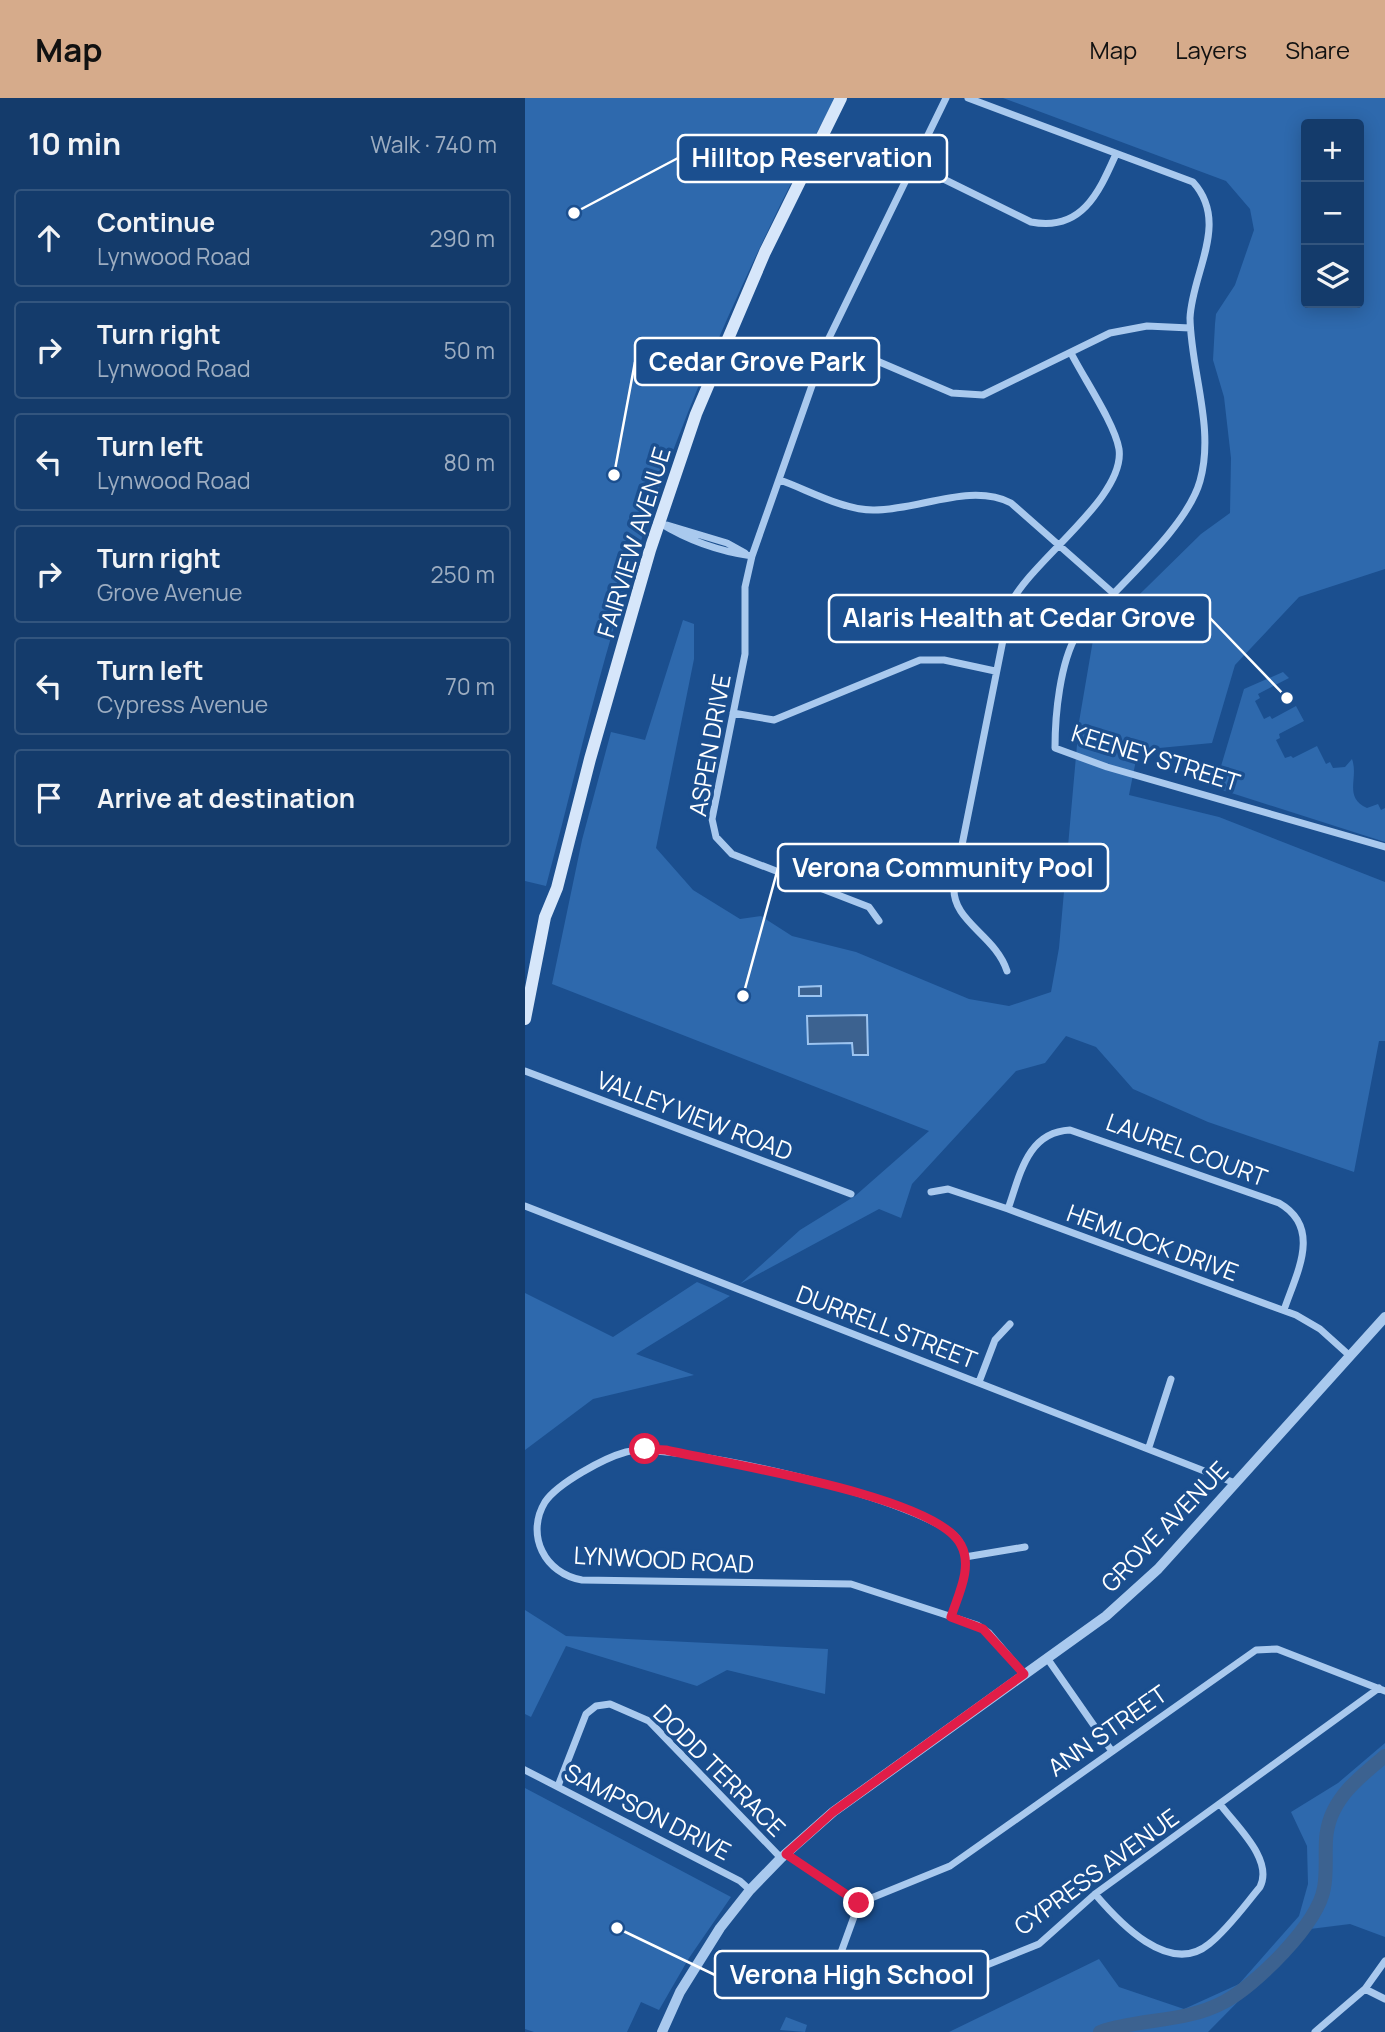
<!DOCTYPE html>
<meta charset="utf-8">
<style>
:root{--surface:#143b6b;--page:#214673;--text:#f1f3f6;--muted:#9dadc1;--line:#33557e;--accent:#d6ab8b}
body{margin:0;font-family:Manrope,sans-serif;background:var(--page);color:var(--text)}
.controls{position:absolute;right:21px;top:21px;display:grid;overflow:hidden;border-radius:7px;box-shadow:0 4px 18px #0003}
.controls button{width:63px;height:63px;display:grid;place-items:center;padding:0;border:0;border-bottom:2px solid var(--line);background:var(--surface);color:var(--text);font:35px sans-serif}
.stop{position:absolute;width:21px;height:21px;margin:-16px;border:5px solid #e11d48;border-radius:50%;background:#fff}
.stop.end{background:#e11d48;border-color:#fff;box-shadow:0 2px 7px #0008}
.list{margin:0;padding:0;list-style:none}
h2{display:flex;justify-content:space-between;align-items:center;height:91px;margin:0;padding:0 28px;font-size:30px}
h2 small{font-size:23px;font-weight:400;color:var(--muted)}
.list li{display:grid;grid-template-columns:46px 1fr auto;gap:21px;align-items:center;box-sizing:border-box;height:98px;margin:0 14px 14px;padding:0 14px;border:2px solid var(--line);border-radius:7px}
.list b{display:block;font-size:26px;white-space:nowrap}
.list p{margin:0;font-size:23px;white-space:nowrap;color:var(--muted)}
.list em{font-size:23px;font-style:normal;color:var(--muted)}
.icon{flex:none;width:38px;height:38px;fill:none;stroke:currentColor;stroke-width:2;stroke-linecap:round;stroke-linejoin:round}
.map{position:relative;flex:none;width:860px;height:1934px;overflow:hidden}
header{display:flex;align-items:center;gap:42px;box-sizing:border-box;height:98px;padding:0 35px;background:var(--accent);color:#111}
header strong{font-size:33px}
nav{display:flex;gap:38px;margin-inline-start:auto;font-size:24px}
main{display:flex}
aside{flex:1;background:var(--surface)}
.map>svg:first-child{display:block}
.green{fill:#2e69ad;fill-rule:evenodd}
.water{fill:#3c6290;stroke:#9cc4f0;stroke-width:2}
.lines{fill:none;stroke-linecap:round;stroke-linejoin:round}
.river{stroke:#3c6290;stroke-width:14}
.minor{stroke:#a9c9ee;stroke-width:7}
.tertiary{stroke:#a9c9ee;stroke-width:10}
.secondary{stroke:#d6e6fa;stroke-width:12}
.route{stroke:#e11d48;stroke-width:9}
.labels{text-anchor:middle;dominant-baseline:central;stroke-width:7;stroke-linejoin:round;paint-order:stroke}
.street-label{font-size:24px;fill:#fff;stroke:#1b4f8f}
.leader{fill:none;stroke:#fff;stroke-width:2.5}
.callout-dot{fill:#fff;stroke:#1b4f8f;stroke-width:2.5}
.callout{fill:#1b4f8f;stroke:#fff;stroke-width:2.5}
.callout-label{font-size:26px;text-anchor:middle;font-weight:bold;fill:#fff}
</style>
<header>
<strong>Map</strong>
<nav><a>Map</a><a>Layers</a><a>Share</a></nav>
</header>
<main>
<aside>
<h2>10 min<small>Walk · 740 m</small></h2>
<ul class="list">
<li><svg class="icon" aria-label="ahead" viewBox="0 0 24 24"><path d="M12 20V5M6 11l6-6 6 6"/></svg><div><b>Continue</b><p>Lynwood Road</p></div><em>290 m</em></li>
<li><svg class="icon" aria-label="right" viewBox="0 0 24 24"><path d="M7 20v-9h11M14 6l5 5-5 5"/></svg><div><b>Turn right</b><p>Lynwood Road</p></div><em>50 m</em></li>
<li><svg class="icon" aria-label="left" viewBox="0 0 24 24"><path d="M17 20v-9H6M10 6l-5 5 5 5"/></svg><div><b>Turn left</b><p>Lynwood Road</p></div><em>80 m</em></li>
<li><svg class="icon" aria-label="right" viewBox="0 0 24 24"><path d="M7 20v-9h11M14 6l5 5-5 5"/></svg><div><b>Turn right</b><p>Grove Avenue</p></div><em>250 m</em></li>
<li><svg class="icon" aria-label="left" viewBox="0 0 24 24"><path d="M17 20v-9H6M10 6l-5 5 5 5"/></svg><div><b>Turn left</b><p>Cypress Avenue</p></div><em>70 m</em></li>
<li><svg class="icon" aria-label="arrive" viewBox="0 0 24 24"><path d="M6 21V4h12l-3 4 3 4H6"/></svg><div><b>Arrive at destination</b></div></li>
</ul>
</aside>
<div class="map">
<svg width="860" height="1934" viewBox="0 0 860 1934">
<rect width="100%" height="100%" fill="#1b4f8f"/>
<path class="green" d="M0 0H310C226 158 151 325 99 496 69 592 47 691 21 788L0 783Z
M478 0H860V471L774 499 710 567 687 645 613 652 604 697 694 719 860 784V943H854L829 1074 683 1024 608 991 571 949 541 938 520 965 491 973 387 1086 376 1120 354 1111 215 1186 275 1132 330 1098 404 1033 27 886 57 742 86 634 120 642 158 522 169 526V561L131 750 168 792 215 821 236 818 267 838 331 854 444 901 484 908 526 894 534 850 554 624 568 542 676 436 705 415 706 360 699 299 688 262 690 226 691 216 710 187 729 132 725 111 701 83ZM781 26H834V205H781Z
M758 574 764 580 733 596 735 600 730 603 739 621 745 618 747 621 771 608 779 623 754 636 755 640 751 642 760 660 766 658 768 660 792 648 801 666 805 664 808 670 820 669 827 661C834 680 818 699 842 710L853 706 856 712 860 710V744L694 691 691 685 719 591Z
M172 1184 205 1198 111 1256 169 1277 68 1301 0 1352V1195L88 1239Z
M0 1512 41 1538 303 1551 300 1596 202 1572 172 1588 41 1548 6 1619 0 1616Z
M860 1645V1839L825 1826 785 1831 683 1934H424L574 1861 594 1889 659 1911 714 1886 774 1818 783 1786 782 1748 766 1714 813 1685Z
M0 1690 206 1799 164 1860 134 1912 116 1904 102 1934H9L0 1931Z
M261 1919 282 1927 280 1934 255 1932Z"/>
<path class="water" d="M296 888V898H274V889Z
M342 917 343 957H328L327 945 283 946 282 918Z"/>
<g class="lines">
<path class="river" d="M575 1934C615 1920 660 1925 699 1904 730 1888 793 1826 799 1790 802 1775 800 1758 801 1742 803 1703 832 1681 860 1658"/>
<path class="minor" d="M443 0 668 84C705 125 667 174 665 220 666 274 690 330 675 383 663 426 604 478 573 512 567 519 557 527 552 536 535 565 530 616 530 650L582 669 860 749
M390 67 506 124C557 134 574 94 591 56
M303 242 427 295 458 297 585 235 622 228 665 230
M255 382C283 392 318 412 348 412 392 413 445 384 486 405L588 495
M135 425C164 443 192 453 227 458
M142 427 202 445 220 455
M208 615 249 622 395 562H419L470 573
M354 823 344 809 207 756 191 739 187 721 220 556V489L227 458 303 242 421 0
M482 873C470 836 426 824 429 787L485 507C506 462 601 400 594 351 590 326 558 279 546 255
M0 973 326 1096
M406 1094 423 1091 483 1111 771 1217 795 1231 825 1258
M0 1108 710 1385
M483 1111C495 1077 502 1034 545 1032L754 1105C798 1130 771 1176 759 1212
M454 1284 470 1242 485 1226
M624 1349 646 1281
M440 1459 500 1449
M426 1519C434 1495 449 1467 434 1443 410 1403 147 1343 101 1354 79 1360 33 1385 20 1404 0 1437 20 1476 57 1482L326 1486 452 1527 464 1535 499 1576
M522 1560 586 1652
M0 1672 215 1783 225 1792
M33 1688 61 1616 71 1608 85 1606 124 1623 256 1760
M261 1756 334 1805
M570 1796C593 1823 644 1879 684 1846 703 1831 720 1807 735 1789 749 1761 710 1727 695 1706
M334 1805 314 1860C314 1866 314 1871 319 1876 328 1886 374 1900 387 1897L514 1846 570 1796 854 1590
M334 1805 425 1768 731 1552 752 1551 860 1593
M840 1891 860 1901
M790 1934 840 1891 860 1863"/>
<path class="tertiary" d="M137 1934 155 1894 195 1830 225 1792 256 1760 308 1714 581 1518 633 1471 860 1219"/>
<path class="secondary" d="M0 921 20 819 32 790 65 661 125 452 171 316 240 154 316 0"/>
</g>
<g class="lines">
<path class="route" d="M120 1351 141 1352C197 1365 412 1398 436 1447 448 1469 433 1497 426 1519L458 1531 499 1576 308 1714 261 1756 334 1805"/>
</g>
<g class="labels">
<g class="street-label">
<text transform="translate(108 444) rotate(-73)">FAIRVIEW AVENUE</text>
<text transform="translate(184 647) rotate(-80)">ASPEN DRIVE</text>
<text transform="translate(631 659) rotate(17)">KEENEY STREET</text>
<text transform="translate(170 1017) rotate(21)">VALLEY VIEW ROAD</text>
<text transform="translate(662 1051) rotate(20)">LAUREL COURT</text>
<text transform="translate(628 1144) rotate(20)">HEMLOCK DRIVE</text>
<text transform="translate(362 1228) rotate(21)">DURRELL STREET</text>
<text transform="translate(639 1428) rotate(-46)">GROVE AVENUE</text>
<text transform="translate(139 1461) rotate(3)">LYNWOOD ROAD</text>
<text transform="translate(582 1632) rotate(-35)">ANN STREET</text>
<text transform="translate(195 1672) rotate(45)">DODD TERRACE</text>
<text transform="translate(123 1713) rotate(27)">SAMPSON DRIVE</text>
<text transform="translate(571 1773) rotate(-36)">CYPRESS AVENUE</text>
</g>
</g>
<path class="leader" d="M49 115L153 60M89 377L110 264M762 600L685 520M218 898L253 770M92 1830L190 1877"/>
<g class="callout-dot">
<circle cx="49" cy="115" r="7"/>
<circle cx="89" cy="377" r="7"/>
<circle cx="762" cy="600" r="7"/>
<circle cx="218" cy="898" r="7"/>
<circle cx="92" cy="1830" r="7"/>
</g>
<g class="callout">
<rect x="153" y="37" width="269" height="47" rx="7"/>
<rect x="110" y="240" width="244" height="47" rx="7"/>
<rect x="304" y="497" width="381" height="47" rx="7"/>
<rect x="253" y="746" width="330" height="47" rx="7"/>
<rect x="190" y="1853" width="273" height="47" rx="7"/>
</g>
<g class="callout-label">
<text x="287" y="69">Hilltop Reservation</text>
<text x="232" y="273">Cedar Grove Park</text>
<text x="494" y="529">Alaris Health at Cedar Grove</text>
<text x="418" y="779">Verona Community Pool</text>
<text x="327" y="1886">Verona High School</text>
</g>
</svg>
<div class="controls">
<button>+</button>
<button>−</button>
<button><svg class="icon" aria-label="layers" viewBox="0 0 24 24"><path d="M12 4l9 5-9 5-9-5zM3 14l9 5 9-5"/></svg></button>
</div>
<div class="stop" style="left:120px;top:1351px"></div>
<div class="stop end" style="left:334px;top:1805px"></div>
</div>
</main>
